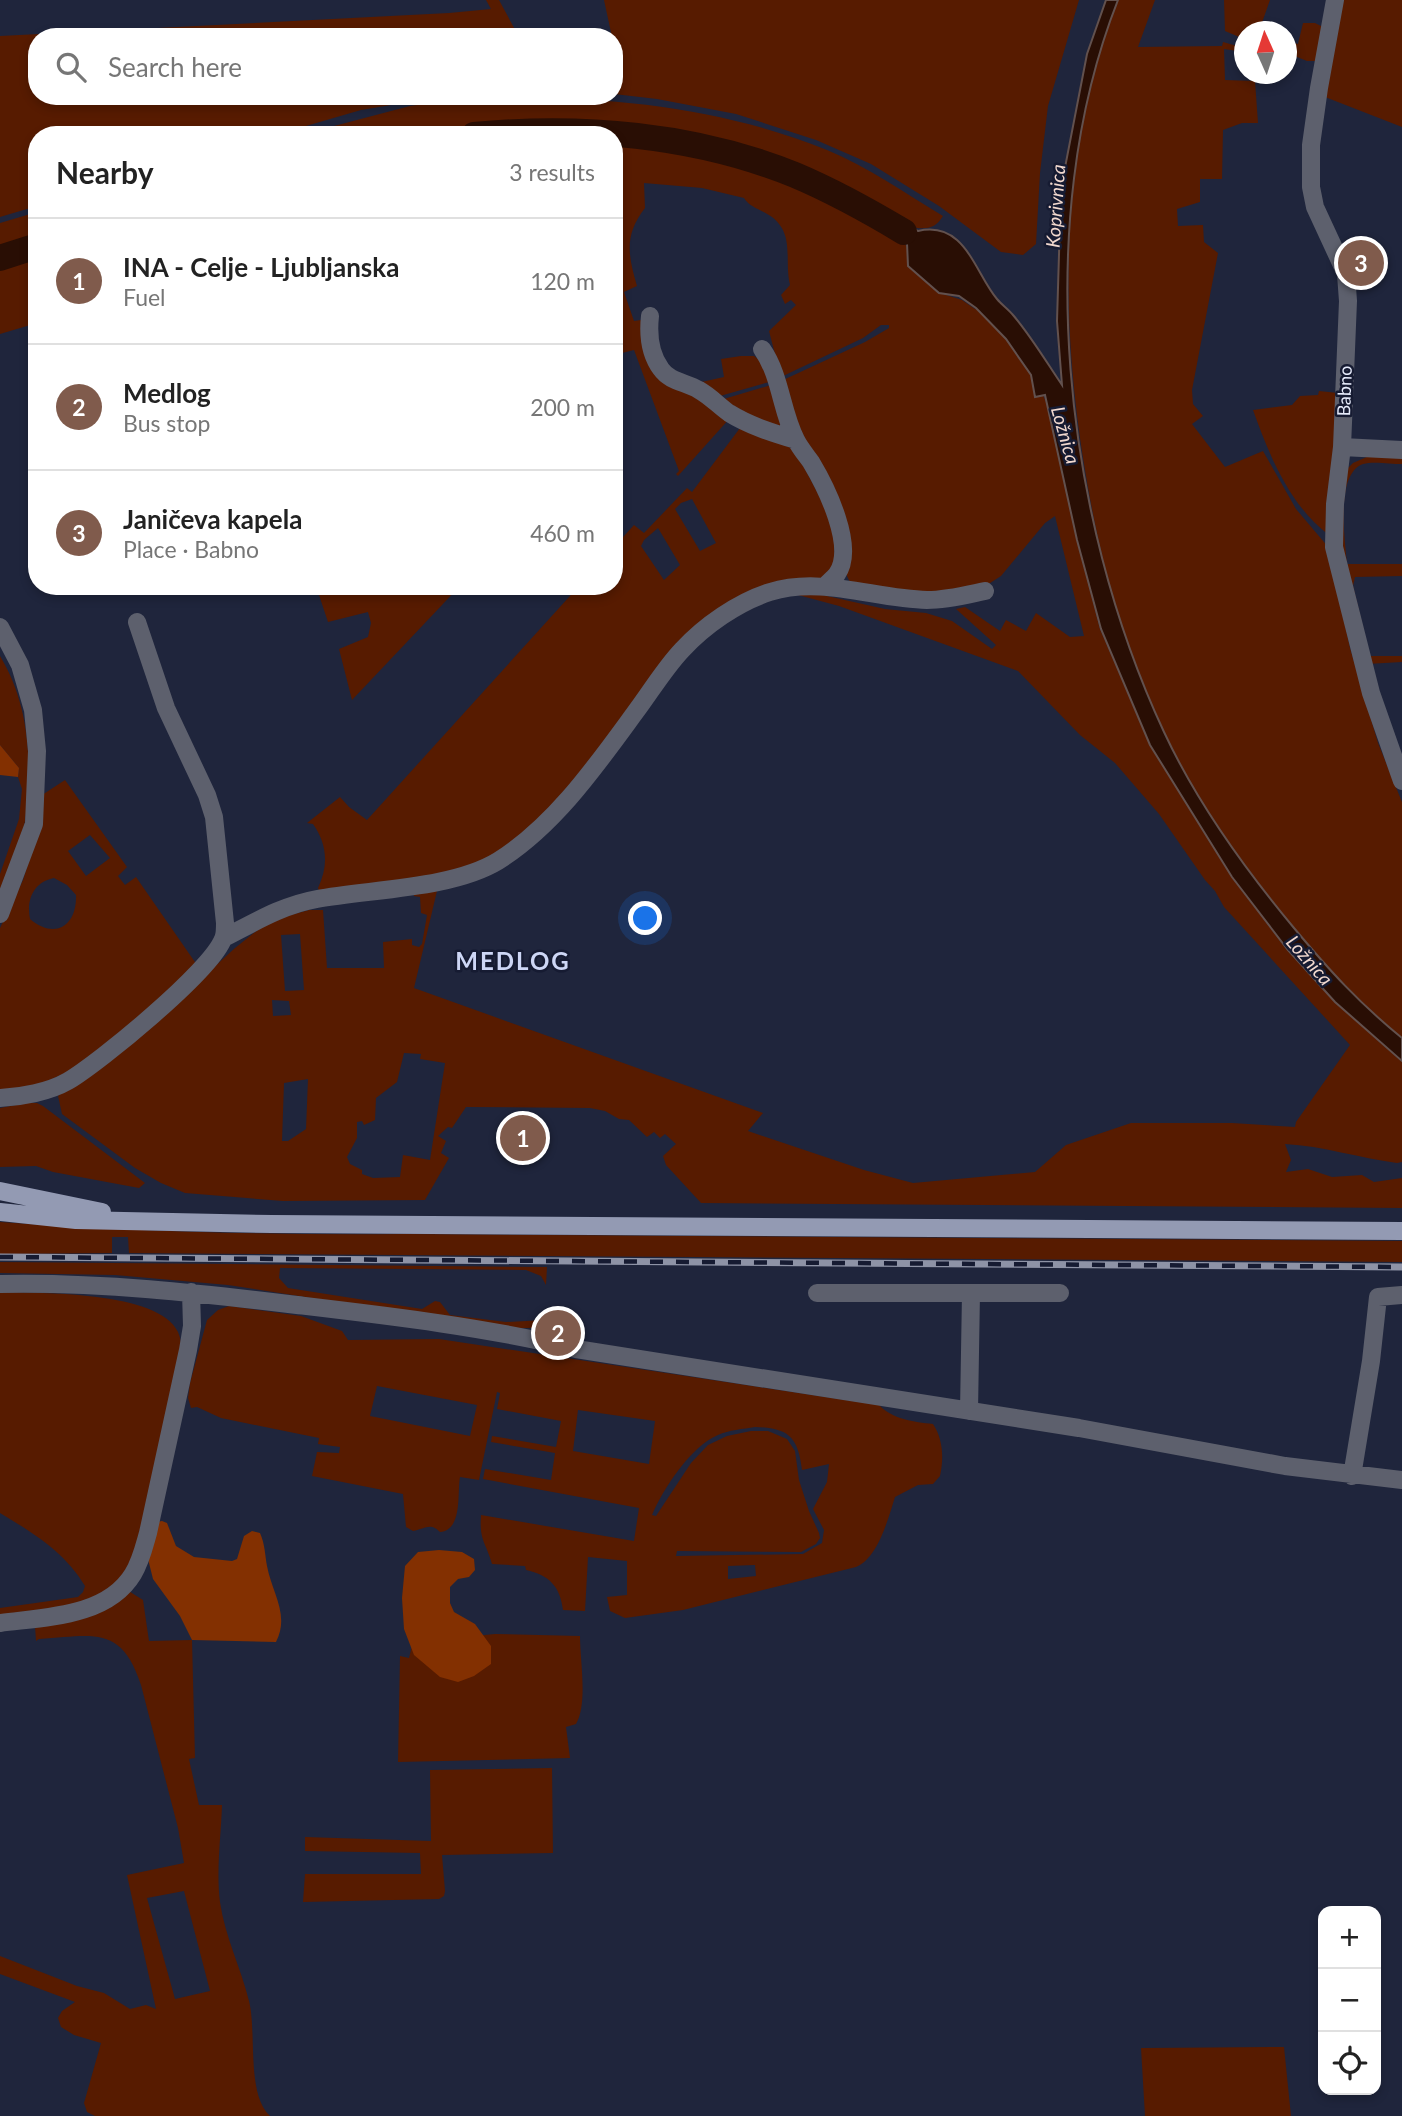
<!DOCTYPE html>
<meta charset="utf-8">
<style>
:root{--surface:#fff;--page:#f6f6f6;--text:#222;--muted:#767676;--line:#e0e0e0;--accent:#805b4c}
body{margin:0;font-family:Lato,sans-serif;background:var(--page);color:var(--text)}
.controls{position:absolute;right:21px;bottom:21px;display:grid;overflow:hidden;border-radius:14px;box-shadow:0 4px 10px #0003}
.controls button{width:63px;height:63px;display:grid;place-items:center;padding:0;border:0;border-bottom:2px solid var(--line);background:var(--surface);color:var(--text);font:35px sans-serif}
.compass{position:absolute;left:1234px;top:21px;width:63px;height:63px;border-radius:50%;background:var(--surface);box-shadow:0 4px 10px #0003;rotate:357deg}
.you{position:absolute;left:646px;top:919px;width:24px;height:24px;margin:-18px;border:5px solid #fff;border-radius:50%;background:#1a73e8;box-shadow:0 0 0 10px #1a73e833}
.badge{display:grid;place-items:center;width:46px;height:46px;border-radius:50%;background:var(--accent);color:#fff;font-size:23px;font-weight:700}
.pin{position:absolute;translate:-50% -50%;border:4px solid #fff;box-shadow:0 2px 7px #0006}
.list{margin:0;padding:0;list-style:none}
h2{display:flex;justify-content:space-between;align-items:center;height:91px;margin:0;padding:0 28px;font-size:30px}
h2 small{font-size:23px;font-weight:400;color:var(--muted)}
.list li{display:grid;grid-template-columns:46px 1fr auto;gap:21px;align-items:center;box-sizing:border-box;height:126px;padding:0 28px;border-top:2px solid var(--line)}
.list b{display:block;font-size:26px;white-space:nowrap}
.list p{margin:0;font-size:23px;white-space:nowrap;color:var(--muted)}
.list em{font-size:23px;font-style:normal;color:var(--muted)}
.icon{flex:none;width:38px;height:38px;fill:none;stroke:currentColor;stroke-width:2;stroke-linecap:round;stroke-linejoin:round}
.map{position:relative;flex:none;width:1402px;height:2116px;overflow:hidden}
.search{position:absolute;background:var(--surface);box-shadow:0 4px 10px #0003;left:28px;top:28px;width:595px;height:77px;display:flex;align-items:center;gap:18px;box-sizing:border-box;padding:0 24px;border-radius:28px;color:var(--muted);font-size:26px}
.panel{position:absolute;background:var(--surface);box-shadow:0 4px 10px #0003;left:28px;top:126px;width:595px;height:469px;border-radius:28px}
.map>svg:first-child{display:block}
.green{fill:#571b00;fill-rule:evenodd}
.forest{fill:#833001}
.water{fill:#290e04;stroke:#62514e;stroke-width:2}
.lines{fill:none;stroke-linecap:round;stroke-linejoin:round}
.river{stroke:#290e04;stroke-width:26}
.minor{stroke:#5d606d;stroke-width:18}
.major{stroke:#939ab3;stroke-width:18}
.rail-casing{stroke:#8e93a6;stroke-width:7}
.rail{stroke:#161b32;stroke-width:4.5;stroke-dasharray:13;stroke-linecap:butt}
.labels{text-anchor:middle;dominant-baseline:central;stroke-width:5;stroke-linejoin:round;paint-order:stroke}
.street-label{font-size:18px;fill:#e7ecfc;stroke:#161b32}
.water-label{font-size:19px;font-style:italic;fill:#f2d9cf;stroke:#161b32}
.district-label{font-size:24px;font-weight:bold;letter-spacing:2px;fill:#cdd6f5;stroke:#161b32}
</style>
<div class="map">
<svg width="1402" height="2116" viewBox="0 0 1402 2116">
<rect width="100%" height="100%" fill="#1f253c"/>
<path class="green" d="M486 0H499L519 37H37V96H446L361 110 275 135H37V206L0 217V36L449 13 491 9Z
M604 0H1079L1048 106 1040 173 1036 244 1023 255 1001 252 939 206 871 164 816 140 736 114 657 99 614 94V83H619L618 70H614V64H617L614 37H612Z
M1118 0H1155L1138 47 1222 46 1223 42 1244 48V52L1224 49 1225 80 1255 81 1258 123H1242L1223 130 1222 179H1200V202L1177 209 1178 226 1203 225 1204 242 1218 253 1192 390 1193 404 1203 416 1192 424 1225 467 1263 451 1296 509 1329 548 1350 648 1378 743 1402 802V1038C1381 1021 1360 1004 1342 985 1325 967 1310 947 1294 928 1245 869 1200 806 1166 738 1123 650 1098 554 1083 458 1059 304 1061 147 1118 0Z
M1224 0H1270L1259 31 1244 32V39L1225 31Z
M1343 0H1402V127L1325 97Z
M1303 23H1315L1323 27 1316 61H1307L1287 53V41L1298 44Z
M525 98C629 98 730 111 827 150 868 167 905 193 943 216 936 227 930 229 917 228 879 205 841 182 799 166 709 131 608 123 512 126 482 127 452 133 422 135 381 137 340 135 300 135L410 106 445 101Z
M614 142 686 151 727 159 776 176 865 218 904 242 912 257 940 293 962 300 975 309 981 310C1008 340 1036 373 1050 412L1076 537 1100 629 1150 745 1228 871 1286 949 1333 1000 1402 1062V1162L1397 1163C1359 1158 1323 1146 1285 1144L1291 1160 1286 1172 1308 1169 1332 1177 1362 1175 1374 1182 1402 1178V1208L701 1203 666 1165 663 1156 676 1144 665 1134 660 1138 654 1132 647 1137 629 1120 619 1119 605 1111 590 1108 466 1107 452 1128 448 1127 438 1136 446 1141 441 1153 449 1158 425 1200 283 1201 185 1193 161 1183 135 1168 62 1114 58 1096 65 1089 165 1012 235 948 269 921 309 910H323L327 968H384L383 942 412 939V945L419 947 422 944 427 915 421 913 420 897 414 896V891H437L414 988 763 1113 748 1131 864 1170 913 1183 1035 1172 1066 1145 1131 1123H1232L1295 1127 1296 1122 1350 1045 1224 907 1215 891 1205 880 1159 814 1115 763 1080 735 1018 671 839 606 798 595 818 594 885 609 926 613 952 621 992 649 996 645 956 609 965 607 1000 631 1006 620 1026 631 1036 613 1070 637 1084 636 1055 516 1045 523 1001 576 987 585 956 597 852 586 847 576 846 564 799 437 781 381 865 342 889 328V325H881L863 338 781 377 769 331 796 305 791 300 785 304 781 295 790 285C784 259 795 235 772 217 763 210 750 208 744 198L702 188 644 183 645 208C624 235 628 255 637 286L624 292 634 321 641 320 649 355 730 418 678 476 676 474 679 471 634 350 614 355ZM300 934 304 990 285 991 281 935ZM272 1000 289 1001 291 1015 273 1016ZM404 1053 421 1054 420 1059 445 1063 430 1160 403 1155 400 1177 373 1178 362 1174V1170L350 1164 347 1157 357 1138V1122L362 1121 364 1125 375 1120 376 1098 397 1082ZM308 1079 306 1129 288 1141H282L284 1083Z
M37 212V240L0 251V223Z
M37 254V323L0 334V265Z
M741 356H754L768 367 773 381 713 398 697 383 724 377 721 359Z
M771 385 775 388 782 433 717 401Z
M1319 391 1338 393 1329 535C1290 506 1269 455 1253 410L1292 405 1300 396 1318 395Z
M743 424 795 450 834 524 835 565 822 579 729 606 556 803 521 838 461 874 320 894 318 888C329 865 327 844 313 824L307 823 340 797 349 807 367 820 579 586H614V547L634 525 644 533 687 488 692 492ZM692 499 716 543 700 551 675 509 681 503ZM658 528 680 565 664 580 641 546 644 540Z
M1369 456 1402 457V464C1391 464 1373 461 1363 464 1335 474 1345 540 1347 564H1402V576L1355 577 1353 586 1370 656H1402V662L1367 664 1342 552 1341 507 1346 470 1353 463Z
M316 586H460L352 700 339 649 368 637 371 623 368 612 328 622Z
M0 656C31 707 33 770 24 828 20 850 8 873 0 894V874L19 819 22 789 18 777 19 768 0 745Z
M65 780 127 867 118 876 125 885 136 877 197 965C157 1002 102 1059 52 1079 36 1086 17 1089 0 1093V928L23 880 38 831 42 795ZM90 835 110 858 86 876 68 851ZM54 878 67 885 76 895C77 926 55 940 30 919 26 899 34 882 54 878Z
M27 1103H37L43 1106 145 1183 139 1188 53 1172 36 1166 0 1167V1108Z
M0 1222C135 1232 269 1235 404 1234L1402 1241V1262L129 1253 128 1237H112V1253L0 1254Z
M0 1262 547 1267 546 1285 541 1276 526 1270 280 1268 279 1278 288 1288 422 1309 435 1301 440 1302 450 1315 506 1322 545 1320V1328H504L228 1285 115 1275 0 1273Z
M0 1292C40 1293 159 1291 178 1332 184 1346 180 1360 178 1374L133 1559 115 1585 87 1603 0 1615V1608L78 1597 83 1592 85 1586C65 1552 33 1533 0 1513Z
M229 1306 301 1316 342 1331 348 1340 439 1339 879 1405C892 1419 914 1422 933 1424 943 1439 944 1458 940 1476L933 1484 918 1485 895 1497C888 1519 878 1558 856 1567L683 1610 625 1618 610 1611 607 1597 627 1595V1561L588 1557 585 1611 563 1610C560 1586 549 1575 526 1570L525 1566 492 1564C486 1542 479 1541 481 1515L634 1541 639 1508 483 1479 485 1469 551 1480 555 1453 491 1442 492 1436 556 1447 561 1421 497 1409 500 1393 497 1392 479 1480 460 1477C457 1493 463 1530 440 1532 430 1522 425 1529 413 1531L406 1527 403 1494 312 1476 317 1452 339 1453 340 1447 318 1444 319 1438 221 1418 197 1407 191 1408 188 1398 190 1383 207 1320 218 1310ZM377 1386 477 1405 470 1436 370 1416ZM578 1410 655 1421 649 1464 573 1451ZM755 1427C790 1428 798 1438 802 1470L829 1464 827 1482 813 1509 824 1530 822 1543 803 1554 676 1556 677 1551 801 1552 816 1544 820 1538 819 1533 809 1511 799 1480 795 1451 787 1439 768 1431H751L727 1436 708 1445 691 1463 656 1516 652 1515C663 1489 691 1446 718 1435 729 1430 743 1429 755 1427ZM755 1565 756 1576 728 1579V1566Z
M127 1590 143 1600 149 1641 192 1640 195 1758 189 1759 199 1805H222C221 1836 216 1871 220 1902 225 1937 241 1968 249 2001 257 2032 246 2094 270 2116H95L87 2112 84 2103 101 2043 74 2035 61 2027 58 2018 62 2011 75 2002 0 1974V1956L77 1986 104 1993 130 2009 146 2005 156 2009 127 1875 184 1863 178 1828 141 1685C121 1624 93 1636 39 1639L36 1641 35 1626ZM184 1891 210 1991 175 1999 147 1898Z
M495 1634 580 1636C580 1661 588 1703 576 1724L566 1727 570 1758 398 1762 400 1656 409 1658 413 1642Z
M552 1768 553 1853 442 1855 445 1891 444 1896 439 1899 303 1902 305 1874H421L420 1853 305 1851V1837L431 1841 430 1770Z
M1284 2047 1291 2116H1145L1141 2048Z"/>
<path class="forest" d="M0 745 19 768 18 777 0 775Z
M162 1521 167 1523 176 1546 194 1557 232 1561 237 1559 244 1536 252 1531 260 1533C265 1544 265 1555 267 1566 272 1593 290 1615 276 1642L192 1640 180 1616 153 1579 148 1559 157 1522Z
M439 1550 462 1552 474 1559 475 1570 469 1577 458 1579 450 1587V1603L454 1612 475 1624 491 1646V1664L474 1676 458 1682 440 1677 414 1655 404 1629 402 1598 405 1566 418 1552Z"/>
<path class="water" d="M1106 0H1118C1030 223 1064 518 1164 732 1197 803 1244 868 1294 928 1329 970 1359 1003 1402 1038V1061L1335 1002 1288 950 1232 877 1150 745 1101 629 1077 540 1045 395 1035 397 1031 375 1006 339 976 308 959 296 939 293 908 266 907 243 874 223 873 204 918 231C965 220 975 273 997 299 1002 305 1008 309 1013 315 1031 336 1047 363 1062 385L1057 321 1061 188 1087 54Z"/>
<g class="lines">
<path class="river" d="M474 135C581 125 694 134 795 175 833 191 869 211 904 232
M0 258 37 246"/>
<path class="minor" d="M1335 0 1319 88 1311 145V187L1315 207 1346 274 1348 301 1342 447 1335 504 1334 547 1371 693 1402 781
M650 316C648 334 650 354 661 369 670 382 686 382 699 390 710 396 719 406 729 413 750 426 773 433 796 440
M762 349C781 376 781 411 796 440 800 448 806 455 811 462 826 487 856 547 837 574 834 578 829 582 826 585
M1342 447 1402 450
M0 627 20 665 33 710 37 751 34 824 0 914
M224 938C255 922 283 905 317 899 370 889 452 889 498 861 554 826 596 766 634 714 650 693 664 669 682 650 704 626 738 602 770 592 822 576 875 599 927 600 947 600 966 595 985 591
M0 1098C21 1097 49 1092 68 1081 100 1062 211 971 223 939 225 935 225 928 225 923L214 817 207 795 166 708 137 622
M0 1284C100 1282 199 1293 297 1305 390 1316 485 1327 576 1349L1079 1428 1285 1466 1402 1480
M817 1293H971
M969 1411 971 1293H1060
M1352 1476 1371 1361 1378 1297 1402 1295
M0 1623C45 1617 107 1617 133 1574 141 1561 144 1547 148 1533L188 1350 192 1326 191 1292"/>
<path class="major" d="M0 1191 102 1212
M0 1212 76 1220 272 1224 1402 1231"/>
<g class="rail-casing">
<path id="rail" d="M0 1257 1402 1267"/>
</g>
<use href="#rail" class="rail"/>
</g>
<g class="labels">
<g class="street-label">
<text transform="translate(1344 391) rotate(-88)">Babno</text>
</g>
<g class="water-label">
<text transform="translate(1055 206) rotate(-86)">Koprivnica</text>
<text transform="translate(1066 435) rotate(74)">Ložnica</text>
<text transform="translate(1310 960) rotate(49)">Ložnica</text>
</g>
<g class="district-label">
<text x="513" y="960">MEDLOG</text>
</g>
</g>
</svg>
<div class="controls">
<button>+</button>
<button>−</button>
<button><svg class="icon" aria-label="locate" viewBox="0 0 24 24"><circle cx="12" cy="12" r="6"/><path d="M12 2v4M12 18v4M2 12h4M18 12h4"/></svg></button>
</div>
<svg class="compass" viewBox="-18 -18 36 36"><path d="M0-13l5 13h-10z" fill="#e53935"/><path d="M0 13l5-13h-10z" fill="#767676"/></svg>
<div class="you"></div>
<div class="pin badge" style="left:523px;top:1138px">1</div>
<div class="pin badge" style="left:558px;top:1333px">2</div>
<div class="pin badge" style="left:1361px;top:263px">3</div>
<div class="search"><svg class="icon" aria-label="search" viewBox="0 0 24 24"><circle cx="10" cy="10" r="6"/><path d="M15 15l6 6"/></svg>Search here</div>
<section class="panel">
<h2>Nearby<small>3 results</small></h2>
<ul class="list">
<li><span class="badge">1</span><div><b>INA - Celje - Ljubljanska</b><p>Fuel</p></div><em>120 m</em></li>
<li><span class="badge">2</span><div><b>Medlog</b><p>Bus stop</p></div><em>200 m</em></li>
<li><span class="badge">3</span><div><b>Janičeva kapela</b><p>Place · Babno</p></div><em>460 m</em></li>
</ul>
</section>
</div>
